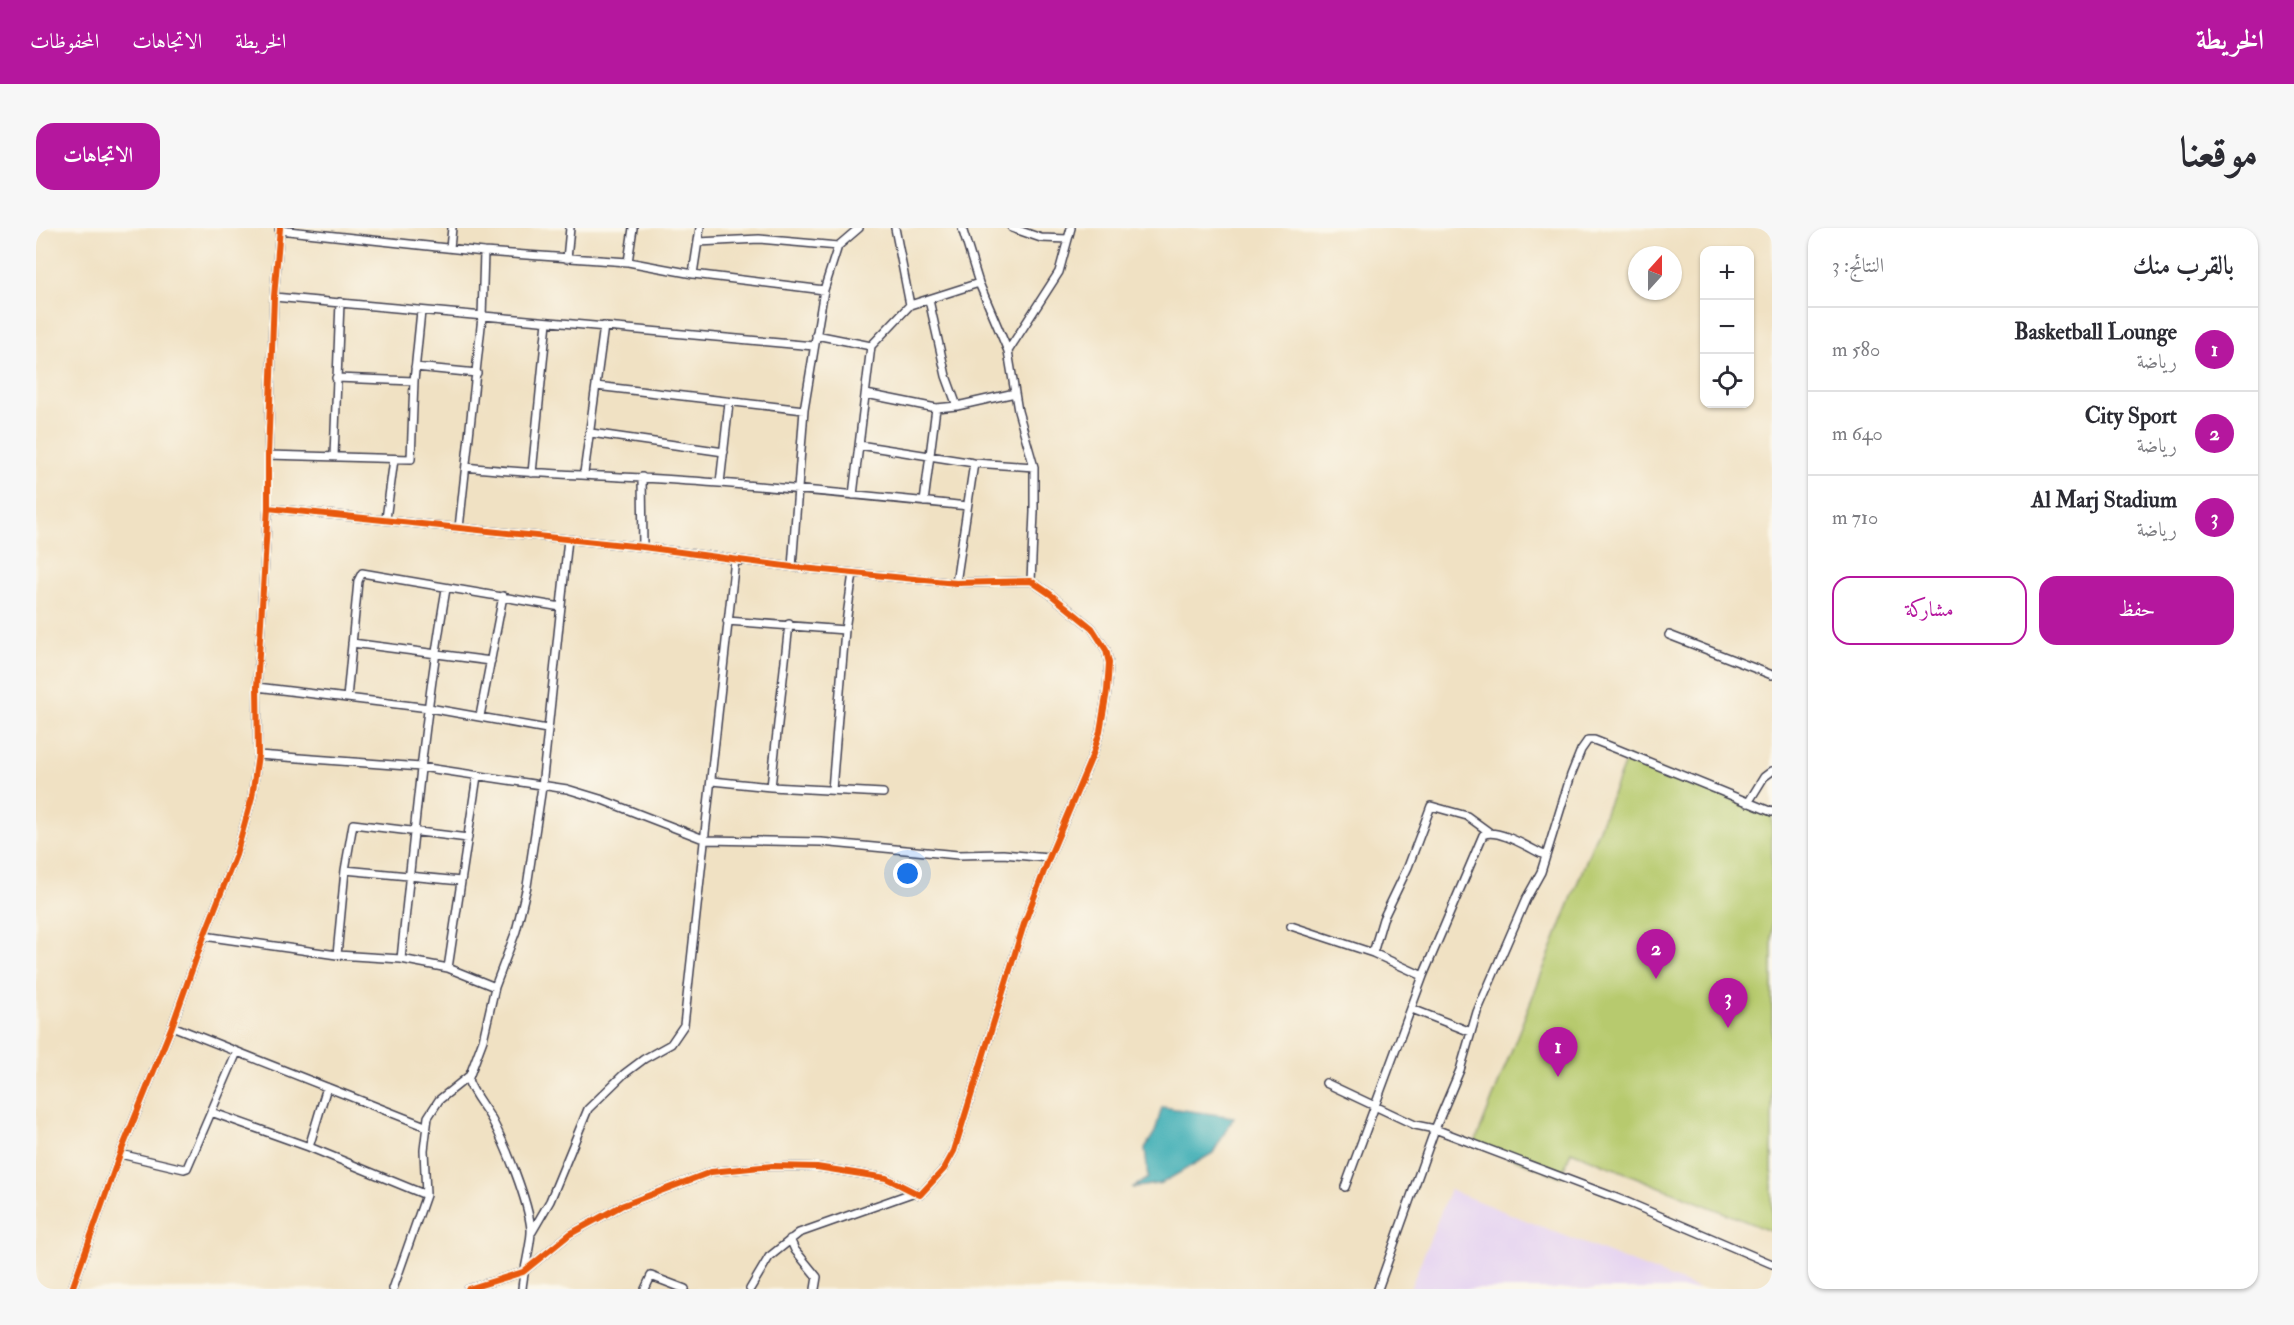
<!DOCTYPE html>
<html lang="ar">
<meta charset="utf-8">
<style>
:root{--surface:#fff;--page:#f7f7f7;--text:#2b2b33;--muted:#7c7c81;--line:#e1e1e2;--accent:#b5179e}
body{margin:0;font-family:"IM FELL Double Pica",Amiri,serif;background:var(--page);color:var(--text);direction:rtl}
.controls{position:absolute;right:18px;top:18px;display:grid;overflow:hidden;border-radius:12px;box-shadow:0 2px 4px #0004}
.controls button{width:54px;height:54px;display:grid;place-items:center;padding:0;border:0;border-bottom:2px solid var(--line);background:var(--surface);color:var(--text);font:30px sans-serif}
.compass{position:absolute;left:1592px;top:18px;width:54px;height:54px;border-radius:50%;background:var(--surface);box-shadow:0 2px 4px #0004;rotate:21deg}
.you{position:absolute;left:872px;top:646px;width:21px;height:21px;margin:-15px;border:4px solid #fff;border-radius:50%;background:#1a73e8;box-shadow:0 0 0 9px #1a73e833}
.badge{display:grid;place-items:center;width:39px;height:39px;border-radius:50%;background:var(--accent);color:#fff;font-size:20px;font-weight:700}
.pin{position:absolute;translate:-50% -50px;filter:drop-shadow(0 2px 3px #0008)}
.pin::after{content:'';position:absolute;top:32px;width:21px;height:18px;background:inherit;clip-path:polygon(0 0,100% 0,50% 100%)}
.list{margin:0;padding:0;list-style:none}
h2{display:flex;justify-content:space-between;align-items:center;height:78px;margin:0;padding:0 24px;font-size:26px}
h2 small{font-size:20px;font-weight:400;color:var(--muted)}
.list li{display:grid;grid-template-columns:39px 1fr auto;gap:18px;align-items:center;box-sizing:border-box;height:84px;padding:0 24px;border-top:2px solid var(--line)}
.list b{display:block;font-size:22px;white-space:nowrap}
.list p{margin:0;font-size:20px;white-space:nowrap;color:var(--muted)}
.list em{font-size:20px;font-style:normal;color:var(--muted)}
.actions{display:flex;gap:12px;padding:18px 24px}
.actions a{flex:1;padding:14px 0;border:2px solid var(--accent);border-radius:18px;text-align:center;font-size:21px;color:var(--accent)}
.actions .main{background:var(--accent);color:#fff}
.icon{flex:none;width:33px;height:33px;fill:none;stroke:currentColor;stroke-width:2;stroke-linecap:round;stroke-linejoin:round}
.map{position:relative;flex:none;width:1736px;height:1061px;overflow:hidden;direction:ltr;border-radius:18px}
header{display:flex;align-items:center;gap:36px;box-sizing:border-box;height:84px;padding:0 30px;background:var(--accent);color:#fff}
header strong{font-size:28px}
nav{display:flex;gap:33px;margin-inline-start:auto;font-size:21px}
.intro{display:flex;align-items:center;justify-content:space-between;box-sizing:border-box;height:144px;padding:0 36px}
h1{margin:0;font-size:42px}
.button{padding:15px 27px;border-radius:18px;background:var(--accent);color:#fff;font-size:21px;font-weight:700}
main{display:flex;gap:36px;padding:0 36px}
aside{flex:1;background:var(--surface);border-radius:18px;box-shadow:0 2px 4px #0004}
.map>svg:first-child{display:block}
.built{fill:#e5d3f1}
.green{fill:#b7ca6e;stroke:#6c7654;stroke-width:1.5}
.water{fill:#39abb3;stroke:#2e6677;stroke-width:1.5}
.lines{fill:none;stroke-linecap:round;stroke-linejoin:round}
.street-casing{stroke:#413f4f;stroke-width:10}
.street{stroke:#fff;stroke-width:7}
.cycleway-casing{stroke:#fbf7ec;stroke-width:10}
.cycleway{stroke:#e8590c;stroke-width:6}
</style>
<header>
<strong>الخريطة</strong>
<nav><a>الخريطة</a><a>الاتجاهات</a><a>المحفوظات</a></nav>
</header>
<div class="intro"><h1>موقعنا</h1><a class="button">الاتجاهات</a></div>
<main>
<aside>
<h2>بالقرب منك<small>النتائج: 3</small></h2>
<ul class="list">
<li><span class="badge">1</span><div><b>Basketball Lounge</b><p>رياضة</p></div><em>580 m</em></li>
<li><span class="badge">2</span><div><b>City Sport</b><p>رياضة</p></div><em>640 m</em></li>
<li><span class="badge">3</span><div><b>Al Marj Stadium</b><p>رياضة</p></div><em>710 m</em></li>
</ul>
<div class="actions"><a class="main">حفظ</a><a>مشاركة</a></div>
</aside>
<div class="map">
<svg width="1736" height="1061" viewBox="0 0 1736 1061">
<rect width="100%" height="100%" fill="#fbf7ec"/>
<filter id="ink" filterUnits="userSpaceOnUse"><feTurbulence type="fractalNoise" baseFrequency=".0167" numOctaves="2"/><feDisplacementMap in="SourceGraphic" scale="12" xChannelSelector="R" yChannelSelector="G"/><feConvolveMatrix kernelMatrix="1 2 1 2 8 2 1 2 1" color-interpolation-filters="sRGB"/></filter>
<filter id="wash" filterUnits="userSpaceOnUse"><feTurbulence type="fractalNoise" baseFrequency=".008" numOctaves="4" result="noise"/><feDisplacementMap in="SourceGraphic" scale="24" xChannelSelector="R" yChannelSelector="G"/><feGaussianBlur stdDeviation="1.35" result="paint"/><feColorMatrix in="noise" values="0 0 0 0 0 0 0 0 0 0 0 0 0 0 0 0 0 1.4 0 .05"/><feComposite in="paint" operator="in"/></filter>
<g filter="url(#wash)">
<rect width="100%" height="100%" fill="#f0e1c3"/>
<path class="built" d="M1414 961V962L1663 1061H1374Z"/>
<path class="green" d="M1591 529 1736 587V1004L1535 923 1525 949 1439 915Z"/>
<path class="water" d="M1126 879 1198 889 1177 925 1126 955 1096 960 1112 950 1109 920 1119 904Z"/>
</g>
<g filter="url(#ink)">
<g class="lines">
<g class="street-casing">
<path id="street" d="M859 0 874 77 943 55
M926 0 943 55 972 123 982 183 998 239V284L995 353
M976 0 1005 10 1032 11
M243 2 448 24 592 34 657 46 788 62
M662 14 723 11 802 18
M414 20 416 0
M531 31 534 0
M592 34 597 0
M657 46 664 0
M238 69 778 118
M893 72 910 148 921 178
M780 107 835 118 874 77
M972 123 1023 44 1035 0
M379 139 441 145
M300 150 378 153
M560 158 768 182
M830 166 900 180 921 178 979 165
M555 205 688 224
M823 217 938 235 998 239
M232 227 375 231 378 153 385 83
M298 228 304 74
M430 239C499 247 570 247 640 252 737 258 833 268 931 278
M496 245 511 94
M548 245 568 98
M606 249 607 319
M684 255 693 175
M817 267 835 118
M888 274 900 180
M232 280 607 319 756 339 920 355 995 353 1014 366 1056 400 1070 422 1073 435 1071 463 1064 503 1057 526 1013 630 988 696 918 923 908 941 884 967 850 950 781 939 736 938 675 944 585 978 534 1006 487 1044 432 1061
M350 291 358 231
M423 300 446 89 448 24
M756 339 768 182 788 62 802 18 823 0
M920 355 938 235
M691 393 809 402
M1633 407 1736 447
M316 415 455 433
M221 459 393 480 511 501
M311 470 322 353 326 345 525 379
M444 488 467 368
M222 527 385 539 531 561 564 571 670 612 785 614 922 627 967 626 1013 630
M676 553 735 559 847 565
M735 559 753 396
M796 562 809 402 817 345
M1712 575 1728 549 1736 543
M309 642 425 653
M1255 698 1337 725 1387 748
M168 708 301 727 365 731 412 740 459 759
M1337 725 1347 691 1372 639 1395 578 1431 588 1453 604
M301 727 309 642 317 596 432 610
M365 731C378 607 389 483 410 361
M412 740 441 548
M1376 781 1435 804
M136 798 389 898
M1290 855 1379 897 1399 901 1424 842 1441 784 1490 671 1505 644 1535 547 1545 522 1552 512H1558L1581 521 1736 584
M175 884 273 919 390 967
M273 919 291 859
M84 926 148 941 151 940 201 824
M1309 959 1387 748 1447 607C1461 599 1495 621 1510 628
M496 1004 514 973 552 881 588 846 608 831 635 816 648 797 699 331
M754 1011 759 1022 781 1049 779 1061
M36 1061 84 926 136 798 168 708 200 627 216 569 222 527 221 459 232 280V227L238 69 244 0
M357 1061 390 967 388 922 392 889 403 872 433 848
M486 1061C487 1044 496 1014 495 1001 492 972 470 918 456 892 448 878 437 866 432 852L447 812 459 759 480 703 491 658 506 559 532 311
M609 1061 615 1048 649 1061
M714 1061 733 1029 763 1005 879 964
M1342 1061 1399 901 1591 974 1736 1036"/>
</g>
<use href="#street" class="street"/>
<g class="cycleway-casing">
<path id="cycleway" d="M232 280 607 319 756 339 920 355 995 353 1014 366 1056 400 1070 422 1073 435 1071 463 1064 503 1057 526 1013 630 988 696 918 923 908 941 884 967 850 950 781 939 736 938 675 944 585 978 534 1006 487 1044 432 1061
M36 1061 84 926 136 798 168 708 200 627 216 569 222 527 221 459 232 280V227L238 69 244 0"/>
</g>
<use href="#cycleway" class="cycleway"/>
</g>
</g>
</svg>
<div class="controls">
<button>+</button>
<button>−</button>
<button><svg class="icon" aria-label="locate" viewBox="0 0 24 24"><circle cx="12" cy="12" r="6"/><path d="M12 2v4M12 18v4M2 12h4M18 12h4"/></svg></button>
</div>
<svg class="compass" viewBox="-18 -18 36 36"><path d="M0-13l5 13h-10z" fill="#e53935"/><path d="M0 13l5-13h-10z" fill="#7c7c81"/></svg>
<div class="you"></div>
<div class="pin badge" style="left:1522px;top:849px">1</div>
<div class="pin badge" style="left:1620px;top:751px">2</div>
<div class="pin badge" style="left:1692px;top:800px">3</div>
</div>
</main>
